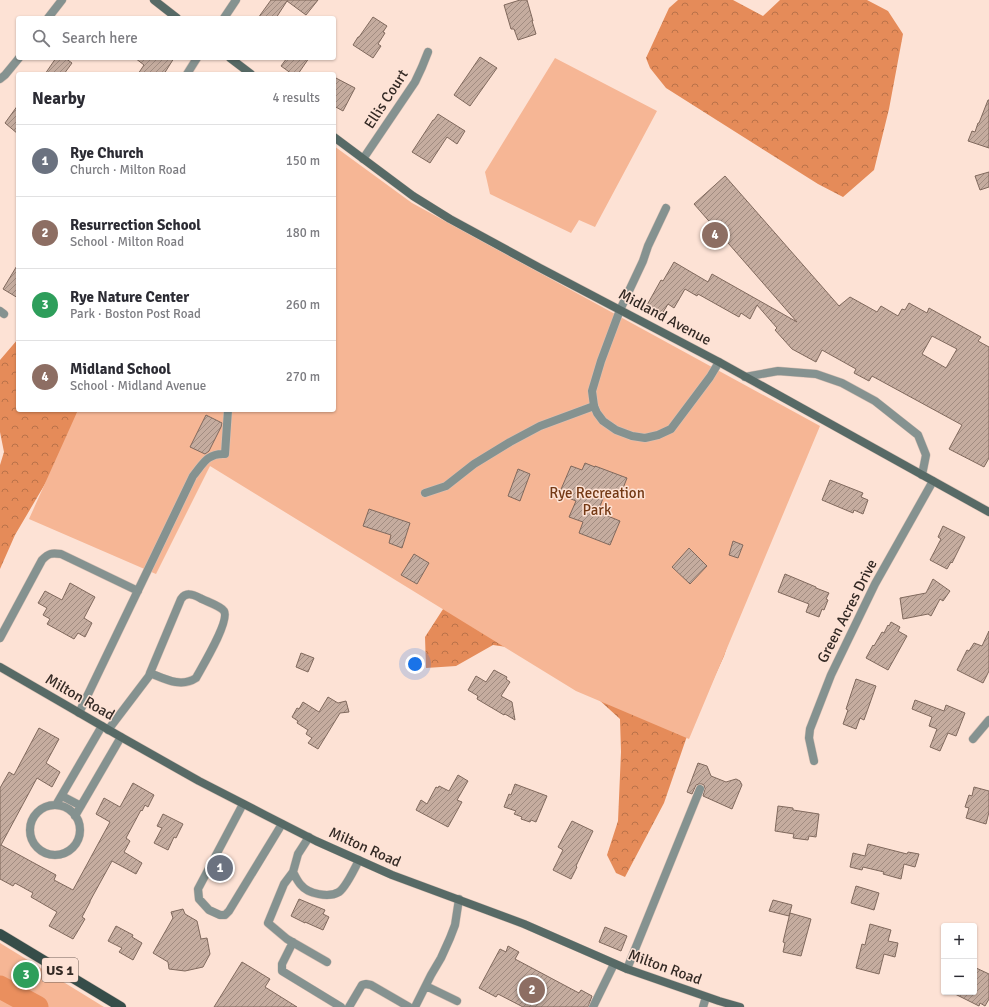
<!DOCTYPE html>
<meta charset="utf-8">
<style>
:root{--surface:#fff;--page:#f2f2f3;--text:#2b2b33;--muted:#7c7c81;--line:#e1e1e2;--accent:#ea580c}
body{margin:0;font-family:Signika,sans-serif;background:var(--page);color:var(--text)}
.controls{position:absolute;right:12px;bottom:12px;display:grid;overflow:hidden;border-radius:4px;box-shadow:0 1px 3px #0004}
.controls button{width:36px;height:36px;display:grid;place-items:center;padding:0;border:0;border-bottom:1px solid var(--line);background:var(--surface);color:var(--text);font:20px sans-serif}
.you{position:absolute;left:415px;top:664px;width:14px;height:14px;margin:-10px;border:3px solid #fff;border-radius:50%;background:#1a73e8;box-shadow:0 0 0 6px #1a73e833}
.badge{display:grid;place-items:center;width:26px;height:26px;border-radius:50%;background:var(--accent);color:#fff;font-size:13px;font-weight:700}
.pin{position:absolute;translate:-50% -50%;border:2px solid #fff;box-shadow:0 1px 4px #0006}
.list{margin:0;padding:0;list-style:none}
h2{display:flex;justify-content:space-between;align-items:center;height:52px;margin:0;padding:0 16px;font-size:17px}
h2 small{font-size:13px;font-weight:400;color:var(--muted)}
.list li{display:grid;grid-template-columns:26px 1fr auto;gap:12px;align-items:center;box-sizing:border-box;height:72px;padding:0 16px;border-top:1px solid var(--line)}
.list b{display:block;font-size:15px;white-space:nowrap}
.list p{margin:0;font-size:13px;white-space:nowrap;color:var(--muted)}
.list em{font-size:13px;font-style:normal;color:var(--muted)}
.icon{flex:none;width:22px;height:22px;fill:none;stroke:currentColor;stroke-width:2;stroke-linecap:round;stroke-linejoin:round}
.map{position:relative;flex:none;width:989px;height:1007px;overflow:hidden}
.search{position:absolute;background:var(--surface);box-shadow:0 1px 3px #0004;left:16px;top:16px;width:320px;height:44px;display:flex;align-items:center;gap:10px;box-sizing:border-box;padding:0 14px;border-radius:4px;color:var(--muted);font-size:15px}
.panel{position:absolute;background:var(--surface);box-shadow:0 1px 3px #0004;left:16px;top:72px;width:320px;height:340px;border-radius:4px}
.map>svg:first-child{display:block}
.forest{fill:url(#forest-crowns)}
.park{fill:#f6b695}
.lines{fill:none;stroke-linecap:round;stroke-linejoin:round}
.river{stroke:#ea8f5e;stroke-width:23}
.building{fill:url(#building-hatch);stroke:#80695d;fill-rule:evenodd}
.lane-casing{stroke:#d9c1b5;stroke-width:9}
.street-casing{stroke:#d9c1b5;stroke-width:9}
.secondary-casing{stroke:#d9c1b5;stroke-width:9}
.primary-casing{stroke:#d9c1b5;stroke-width:11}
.lane{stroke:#859290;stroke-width:8}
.street{stroke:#859290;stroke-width:8}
.secondary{stroke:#576a66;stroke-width:8}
.primary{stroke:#364d49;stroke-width:10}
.labels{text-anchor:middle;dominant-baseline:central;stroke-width:3;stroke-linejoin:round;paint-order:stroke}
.shield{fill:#fde2d5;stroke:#706059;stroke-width:1}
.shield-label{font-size:14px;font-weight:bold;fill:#332924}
.street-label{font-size:15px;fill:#332924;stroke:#fde2d5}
.park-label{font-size:15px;fill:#733915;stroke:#fde2d5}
</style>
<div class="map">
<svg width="989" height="1007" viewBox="0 0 989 1007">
<defs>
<pattern id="forest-crowns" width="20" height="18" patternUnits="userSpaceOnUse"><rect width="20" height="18" fill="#e58b59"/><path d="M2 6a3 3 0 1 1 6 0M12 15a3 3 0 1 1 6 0" fill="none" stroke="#ba7249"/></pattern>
<pattern id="building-hatch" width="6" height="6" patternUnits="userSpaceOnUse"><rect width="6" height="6" fill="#c5ac9f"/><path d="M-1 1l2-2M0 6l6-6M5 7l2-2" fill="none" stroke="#a18c81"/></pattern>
</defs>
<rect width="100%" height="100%" fill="#fde2d5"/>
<path class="forest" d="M678 0H733L763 16 780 0H867L888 11 903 34 889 109 874 170 843 197 818 184 666 88 650 68 646 58 669 8Z
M18 339V410H78L65 450 15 535 0 569V465L4 452 0 432V360Z
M456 589 742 599 724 656 686 739 664 803 625 877 616 873 607 855 618 821 621 752 620 719 597 698 555 654 493 645 456 666 426 668 425 637Z"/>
<path class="park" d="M555 58 657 111 595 227 579 220 571 233 490 194 485 172Z
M334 146 412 203 820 426 689 739 576 691 210 466 156 574 29 519 78 410H334Z
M0 943 104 1007H0Z"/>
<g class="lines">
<path class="river" d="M0 987 37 1007"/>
</g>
<path class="building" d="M271 0H318L306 15 287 1 276 18H258Z
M520 0H527L533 21H532L536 34 518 40 514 29H511L504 5Z
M373 17 387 26 383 32 385 33 378 44 381 46 373 58 353 45 358 37H359Z
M480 57 497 68 470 106 454 95Z
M56 58H65L72 63 64 74H45Z
M135 58H174L164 74H138L144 65Z
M287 58H309L298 74H292L281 66Z
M334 77 355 88 343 111 334 106Z
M988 100H989V148L968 141 972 131 975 132 978 123H979Z
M18 105V134L5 123Z
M438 114 465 131 457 144 447 137 430 163 412 152 433 120H434Z
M989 172V187L980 190 975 176Z
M725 176 839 306 850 297 877 312 881 306 898 316 902 309 905 310 909 303 927 313 929 308 981 337 978 341 989 347V458L984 467 949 449 962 425 872 376 869 381 854 373 856 369 822 350 816 362 792 349 775 330 777 328 757 305 750 319 741 313 739 317 698 294 697 296 685 289 674 308 668 304 662 314 647 305 661 280 663 281 674 262 708 282 712 274 797 322 694 204ZM932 336 957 349 946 368 922 354Z
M18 264V298L3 289Z
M206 415 222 423 221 427 209 451 205 454 190 447Z
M585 463 595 467V466L627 478 620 496 606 490 598 512 620 521 610 545 579 533 583 522 569 517 576 501 559 494 571 466 582 470Z
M518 469 530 474 520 501 508 496Z
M830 480 863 493 861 497 868 500 863 514 854 510 853 513 822 500Z
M369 509 410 523 402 548 389 543 391 535 363 526Z
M943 526 965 537 952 563 951 562 947 569 930 560 941 539 938 537Z
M733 541 743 545 738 558 729 555Z
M689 548 707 566 690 584 672 567Z
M414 554 429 563 417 584 401 575Z
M785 574 816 587V588L829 593 826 599 828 600 824 610 822 609 819 617 806 612 809 604 778 592Z
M933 579 950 591 943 601 940 599 931 616 928 614 903 619 900 598 926 593Z
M70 583 95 597 84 618 92 623 85 637 78 633 74 639 47 624 50 619 43 615 47 608 38 603 45 591 62 600Z
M891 622 900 627 898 631 907 636 888 670 866 658 873 645 874 646 882 632 884 633 888 625 889 626Z
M989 631V671L983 683 957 670 967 650 969 651 974 643 982 646Z
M301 653 314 658 308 672 296 667Z
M494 670 507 677 506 679 510 682 501 696 512 702 515 720 505 714 504 715 477 699 478 696 468 690 476 676 486 682Z
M856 679 876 686 864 720 860 718 856 729 843 724 848 710 846 709Z
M328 697 338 703 346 701 349 712 340 713 318 749 308 743 312 738 306 734 308 730 297 723 298 721 292 717 297 708 299 709 303 702 319 712Z
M915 700 944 711 946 705 965 713 956 736 948 733 940 751 930 747 937 729 929 726 932 717 912 709Z
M39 728 59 739 46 763 60 772 52 787 37 778 1 845 56 875 54 880 73 890 110 822 96 814 104 798 120 807 133 783 154 795 148 807 145 805 142 811 141 810 126 838 130 841 124 852 142 863 136 874 112 861 90 901V902L82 917 85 919 73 939 49 926 57 912 31 897 33 893 15 883 13 886 0 879V788L9 772 14 775Z
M698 763 707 766 711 776 726 782 736 779 740 781 742 785 732 809 703 796 705 789 704 785 702 784H699L696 785 692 794 687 792Z
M458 775 468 781 457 800 462 802 448 827 416 810 421 800 427 804 436 787 438 788 439 786 449 791Z
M515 784 547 796 536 822 531 820 530 822 521 819 522 817 514 814 516 811 504 807 509 794 511 795Z
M974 787 989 791V812L986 824 966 818 969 808 965 807 969 795 972 796Z
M778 806 793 808V810L819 814 816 837 809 836 808 840 793 838 794 834 775 831Z
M163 814 183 824 176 838 174 837 168 850 154 843 162 828 157 826Z
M572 821 593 831 576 866 577 867 571 879 553 870 563 850 558 847Z
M868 844 907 854 908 852 919 854 915 867 904 864 901 879 883 874 884 872 863 867 862 870 850 867 853 853 865 856Z
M856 886 879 893 874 910 851 903Z
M299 899 325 910 323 914 329 917 323 930 305 922V923L291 916Z
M773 900 792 905 789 916 769 911Z
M183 909 185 914 197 921 201 939 207 938 210 954 203 967 185 971 169 969 168 962 153 953 173 918 171 912Z
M790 913 811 919 801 956 783 952 785 943 783 942Z
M870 924 891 930 888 941 898 943 895 957 884 954 879 974 856 968 862 944 865 945Z
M116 926 133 935 132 937 142 943 133 960 119 952 122 948 108 941Z
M605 927 627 936 621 951 599 942Z
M508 946 519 952 515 959 579 993 581 990 592 996 588 1007H523L498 994 496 997 479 988 500 949 506 952Z
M242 962 270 979 265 987 297 1007H214Z
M974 967 989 974V999L985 1006 980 1003 979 1006 951 992H974Z"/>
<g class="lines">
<g class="lane-casing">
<path id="lane" d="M620 310 643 261 648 246 666 208
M745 377 778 371 816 374 842 383 875 401 918 435 926 455 922 475
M425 493 446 486 474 464 510 442 540 426 594 406
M0 638 42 560C49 553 51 553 61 554L138 591
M79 713 193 476C203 464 207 453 225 454L228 410
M108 730 149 676 150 673 181 599C186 592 192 594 200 598 205 601 221 606 224 611 230 621 202 667 196 678 181 688 165 679 150 673
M62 796 81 806
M243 804 198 889 199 899 209 910 220 915H225L229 911 282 824
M30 830a25 25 0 1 1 50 0a25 25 0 1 1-50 0Z
M56 805 102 726
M75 816 121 737
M309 837 298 854 293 872C295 876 298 882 301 885 308 894 329 898 339 892 346 887 355 868 359 860
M293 872 284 884 268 923 287 939 327 962
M293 942 282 964V971L341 1007
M426 986 457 1001
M349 1007 362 985 366 984 371 985 409 1007
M415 1007 431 975 441 958 450 938 455 925 459 899
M593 1007 614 964
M703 1007 706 997"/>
</g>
<g class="street-casing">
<path id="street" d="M48 18 62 0
M224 18 236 0
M187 74 197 58
M0 79 5 75 19 58
M363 159 415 82 422 67 428 52
M620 310 601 361 592 391 594 406 597 413 603 421 616 430 632 436 645 438 658 435 671 429 710 377 719 362
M0 311 4 314
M973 739 989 720
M814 761 809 738 810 729 831 675 875 584 933 481
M627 969 700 789"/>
</g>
<g class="secondary-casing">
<path id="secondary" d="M154 0 177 18
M230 58 251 74
M334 137 413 196 450 219 540 268 719 362 989 512
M0 667 121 737 199 781 265 815 316 841 392 875 524 924 627 969 719 1001 740 1007"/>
</g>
<g class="primary-casing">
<path id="primary" d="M0 934 121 1007"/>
</g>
<use href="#lane" class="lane"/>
<use href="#street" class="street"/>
<use href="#secondary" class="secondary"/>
<use href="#primary" class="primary"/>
</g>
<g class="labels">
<rect class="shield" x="42" y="958" width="36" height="24" rx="3"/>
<g class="shield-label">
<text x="60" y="970">US 1</text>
</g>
<g class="street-label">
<text transform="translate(386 99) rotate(-57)">Ellis Court</text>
<text transform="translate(665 317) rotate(28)">Midland Avenue</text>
<text transform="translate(847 611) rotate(-63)">Green Acres Drive</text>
<text transform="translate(80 697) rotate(30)">Milton Road</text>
<text transform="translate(365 847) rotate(24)">Milton Road</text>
<text transform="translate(665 967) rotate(20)">Milton Road</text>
</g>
<g class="park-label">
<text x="597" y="493">Rye Recreation<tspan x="597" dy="17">Park</tspan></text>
</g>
</g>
</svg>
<div class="controls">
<button>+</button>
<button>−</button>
</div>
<div class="you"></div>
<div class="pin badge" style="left:220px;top:868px;background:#6b7280">1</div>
<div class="pin badge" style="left:532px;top:990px;background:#8d6e63">2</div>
<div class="pin badge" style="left:26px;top:975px;background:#2e9e5b">3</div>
<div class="pin badge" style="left:715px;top:235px;background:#8d6e63">4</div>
<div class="search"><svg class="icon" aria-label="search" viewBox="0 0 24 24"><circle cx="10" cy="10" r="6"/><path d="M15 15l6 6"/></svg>Search here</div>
<section class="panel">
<h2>Nearby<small>4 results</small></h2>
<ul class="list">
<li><span class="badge" style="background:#6b7280">1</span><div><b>Rye Church</b><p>Church · Milton Road</p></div><em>150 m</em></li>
<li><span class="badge" style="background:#8d6e63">2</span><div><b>Resurrection School</b><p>School · Milton Road</p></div><em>180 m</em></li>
<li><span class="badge" style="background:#2e9e5b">3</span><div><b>Rye Nature Center</b><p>Park · Boston Post Road</p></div><em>260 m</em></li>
<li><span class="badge" style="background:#8d6e63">4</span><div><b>Midland School</b><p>School · Midland Avenue</p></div><em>270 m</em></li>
</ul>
</section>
</div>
